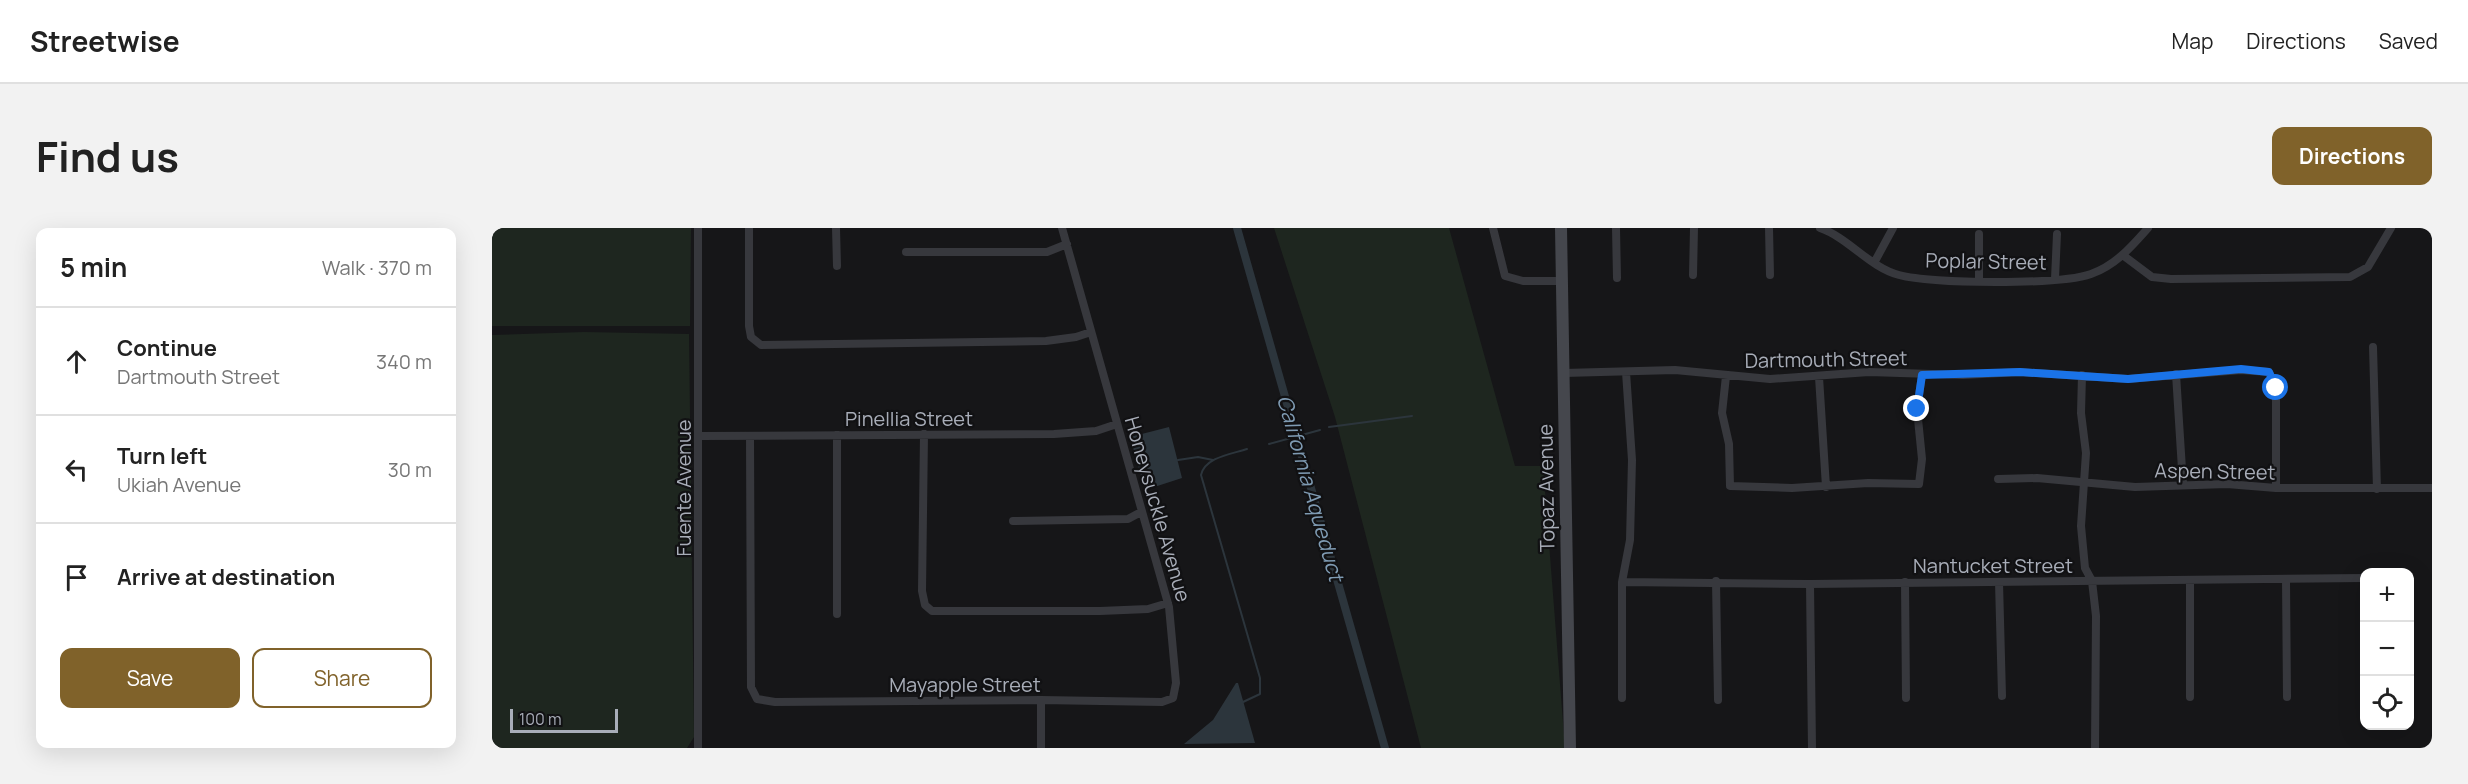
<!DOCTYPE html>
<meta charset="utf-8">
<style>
:root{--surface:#fff;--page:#f2f2f2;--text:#222;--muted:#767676;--line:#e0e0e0;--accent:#80622a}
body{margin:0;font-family:Manrope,sans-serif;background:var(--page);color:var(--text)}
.controls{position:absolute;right:18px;bottom:18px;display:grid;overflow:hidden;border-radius:12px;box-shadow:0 6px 24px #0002}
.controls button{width:54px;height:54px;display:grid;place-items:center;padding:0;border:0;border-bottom:2px solid var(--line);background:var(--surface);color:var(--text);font:30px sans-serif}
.scale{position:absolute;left:18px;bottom:15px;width:108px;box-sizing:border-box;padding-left:6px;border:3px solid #a8adb8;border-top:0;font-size:16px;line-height:21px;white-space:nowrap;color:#a8adb8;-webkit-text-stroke:4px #111113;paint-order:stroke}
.stop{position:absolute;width:18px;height:18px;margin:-14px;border:4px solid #1a73e8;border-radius:50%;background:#fff}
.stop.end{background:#1a73e8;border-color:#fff;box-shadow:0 2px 6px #0008}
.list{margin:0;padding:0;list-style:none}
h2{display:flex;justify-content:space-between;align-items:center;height:78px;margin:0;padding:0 24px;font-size:26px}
h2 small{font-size:20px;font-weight:400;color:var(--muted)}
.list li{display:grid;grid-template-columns:39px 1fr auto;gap:18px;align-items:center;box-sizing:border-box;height:108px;padding:0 24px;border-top:2px solid var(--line)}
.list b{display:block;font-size:22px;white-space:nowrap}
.list p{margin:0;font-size:20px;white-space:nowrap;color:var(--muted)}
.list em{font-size:20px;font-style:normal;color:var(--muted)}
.actions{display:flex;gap:12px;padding:18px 24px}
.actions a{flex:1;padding:14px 0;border:2px solid var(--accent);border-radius:12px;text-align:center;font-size:21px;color:var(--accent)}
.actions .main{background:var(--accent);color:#fff}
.icon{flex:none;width:33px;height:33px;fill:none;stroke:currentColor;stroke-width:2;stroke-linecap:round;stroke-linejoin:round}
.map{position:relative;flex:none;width:1940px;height:520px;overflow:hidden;border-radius:12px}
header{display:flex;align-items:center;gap:36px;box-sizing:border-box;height:84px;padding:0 30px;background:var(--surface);border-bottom:2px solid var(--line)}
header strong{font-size:28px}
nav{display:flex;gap:33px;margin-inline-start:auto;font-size:21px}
.intro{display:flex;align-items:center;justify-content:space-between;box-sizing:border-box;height:144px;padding:0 36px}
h1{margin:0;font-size:42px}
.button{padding:15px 27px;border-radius:12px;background:var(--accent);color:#fff;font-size:21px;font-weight:700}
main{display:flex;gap:36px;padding:0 36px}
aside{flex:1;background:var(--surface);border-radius:12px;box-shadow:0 6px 24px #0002}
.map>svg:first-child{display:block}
.green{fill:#1e261f}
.water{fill:#2c353c}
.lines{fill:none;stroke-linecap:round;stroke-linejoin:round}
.stream{stroke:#2c353c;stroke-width:2}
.canal{stroke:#2c353c;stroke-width:8}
.street{stroke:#37383d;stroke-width:8}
.secondary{stroke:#45474d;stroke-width:12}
.route{stroke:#1a73e8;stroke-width:8}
.labels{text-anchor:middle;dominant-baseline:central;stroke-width:4.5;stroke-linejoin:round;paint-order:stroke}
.street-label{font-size:20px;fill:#a8adb8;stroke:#111113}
.water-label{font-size:21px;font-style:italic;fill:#7f9bb3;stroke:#111113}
</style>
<header>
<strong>Streetwise</strong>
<nav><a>Map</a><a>Directions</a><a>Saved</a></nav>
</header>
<div class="intro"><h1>Find us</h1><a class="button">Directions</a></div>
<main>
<aside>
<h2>5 min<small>Walk · 370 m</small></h2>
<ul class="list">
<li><svg class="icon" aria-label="ahead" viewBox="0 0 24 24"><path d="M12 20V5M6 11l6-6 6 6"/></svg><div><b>Continue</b><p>Dartmouth Street</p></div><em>340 m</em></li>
<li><svg class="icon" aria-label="left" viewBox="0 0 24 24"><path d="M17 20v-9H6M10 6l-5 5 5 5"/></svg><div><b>Turn left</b><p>Ukiah Avenue</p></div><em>30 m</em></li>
<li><svg class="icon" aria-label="arrive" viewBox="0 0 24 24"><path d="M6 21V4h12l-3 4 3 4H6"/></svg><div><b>Arrive at destination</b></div></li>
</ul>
<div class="actions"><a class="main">Save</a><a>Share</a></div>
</aside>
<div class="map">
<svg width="1940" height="520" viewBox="0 0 1940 520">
<rect width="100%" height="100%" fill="#161618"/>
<path class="green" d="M0 0H199L198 98H0Z
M782 0H957L1023 238H1051L1073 520H929L843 189Z
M92 104 197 106 202 509 195 520H0V107Z"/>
<path class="water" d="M677 199 690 250 653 262 638 209Z
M744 455H746L763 515 692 516 721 492Z"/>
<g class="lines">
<path class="stream" d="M837 199 920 188
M777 216 828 202
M686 232 706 229 721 232
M751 474 768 466V450L709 247C713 229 740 226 755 221"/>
<path class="canal" d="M745 0 893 520"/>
<path class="street" d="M206 0V520
M257 0V98L259 109 269 117 554 113 584 109 599 104
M344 0 345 38
M1001 0 1013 48 1031 53H1069
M1124 0 1125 50
M1277 0 1278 47
M1328 0C1357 10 1377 39 1407 47 1440 56 1568 57 1599 46 1624 37 1639 19 1656 0
M1487 6V52
M414 24H555L575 16
M1632 28 1660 49 1679 51 1858 49 1876 39 1899 0
M1382 35 1401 0
M1201 47 1202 0
M1563 51 1565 6
M1881 119 1885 261
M1072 145 1183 142 1278 151 1377 144 1471 147 1528 144 1636 151 1749 142 1777 144 1784 160V260
M1684 146 1691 257
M1590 147 1589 185 1594 225 1589 298 1593 340 1600 353 1604 388 1603 520
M1234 148 1230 185 1237 216 1238 258 1300 260 1376 255 1427 256 1430 231 1425 181 1430 147
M1327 149 1334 259
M432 206 430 363 433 377 440 383H608L656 381 676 375
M208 208 562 206 604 203 625 196
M258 208 259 459 265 471 283 474 549 472 670 474 681 470 684 455 677 379 570 0
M1506 251 1545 250 1643 259 1735 256 1784 260H1940
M521 293 636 291 649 284
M1794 352 1795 469
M1224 353 1226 472
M1130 354 1318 356 1872 350
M1413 354 1414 470
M1507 354 1510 468
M1318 356 1320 520
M345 386V207
M1698 469V352
M1130 470V354L1138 312 1140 232 1134 144
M549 472V520"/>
<path class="secondary" d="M1069 0 1078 520"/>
</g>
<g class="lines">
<path class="route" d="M1425 181 1430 147 1528 144 1636 151 1749 141 1777 144 1784 160"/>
</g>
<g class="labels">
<g class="street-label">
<text transform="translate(1494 33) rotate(1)">Poplar Street</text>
<text transform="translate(1334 131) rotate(-1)">Dartmouth Street</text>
<text x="417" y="190">Pinellia Street</text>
<text transform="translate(1723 243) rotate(1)">Aspen Street</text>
<text transform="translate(191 260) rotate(-90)">Fuente Avenue</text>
<text transform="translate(1054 260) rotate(-91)">Topaz Avenue</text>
<text transform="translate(666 281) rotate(74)">Honeysuckle Avenue</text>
<text x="1501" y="337">Nantucket Street</text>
<text x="473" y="456">Mayapple Street</text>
</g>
<g class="water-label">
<text transform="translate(819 260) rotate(74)">California Aqueduct</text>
</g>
</g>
</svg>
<div class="controls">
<button>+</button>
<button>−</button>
<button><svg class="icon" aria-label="locate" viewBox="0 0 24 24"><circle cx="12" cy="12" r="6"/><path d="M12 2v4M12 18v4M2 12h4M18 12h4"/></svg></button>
</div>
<div class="scale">100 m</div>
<div class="stop" style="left:1784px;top:160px"></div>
<div class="stop end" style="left:1425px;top:181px"></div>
</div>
</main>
